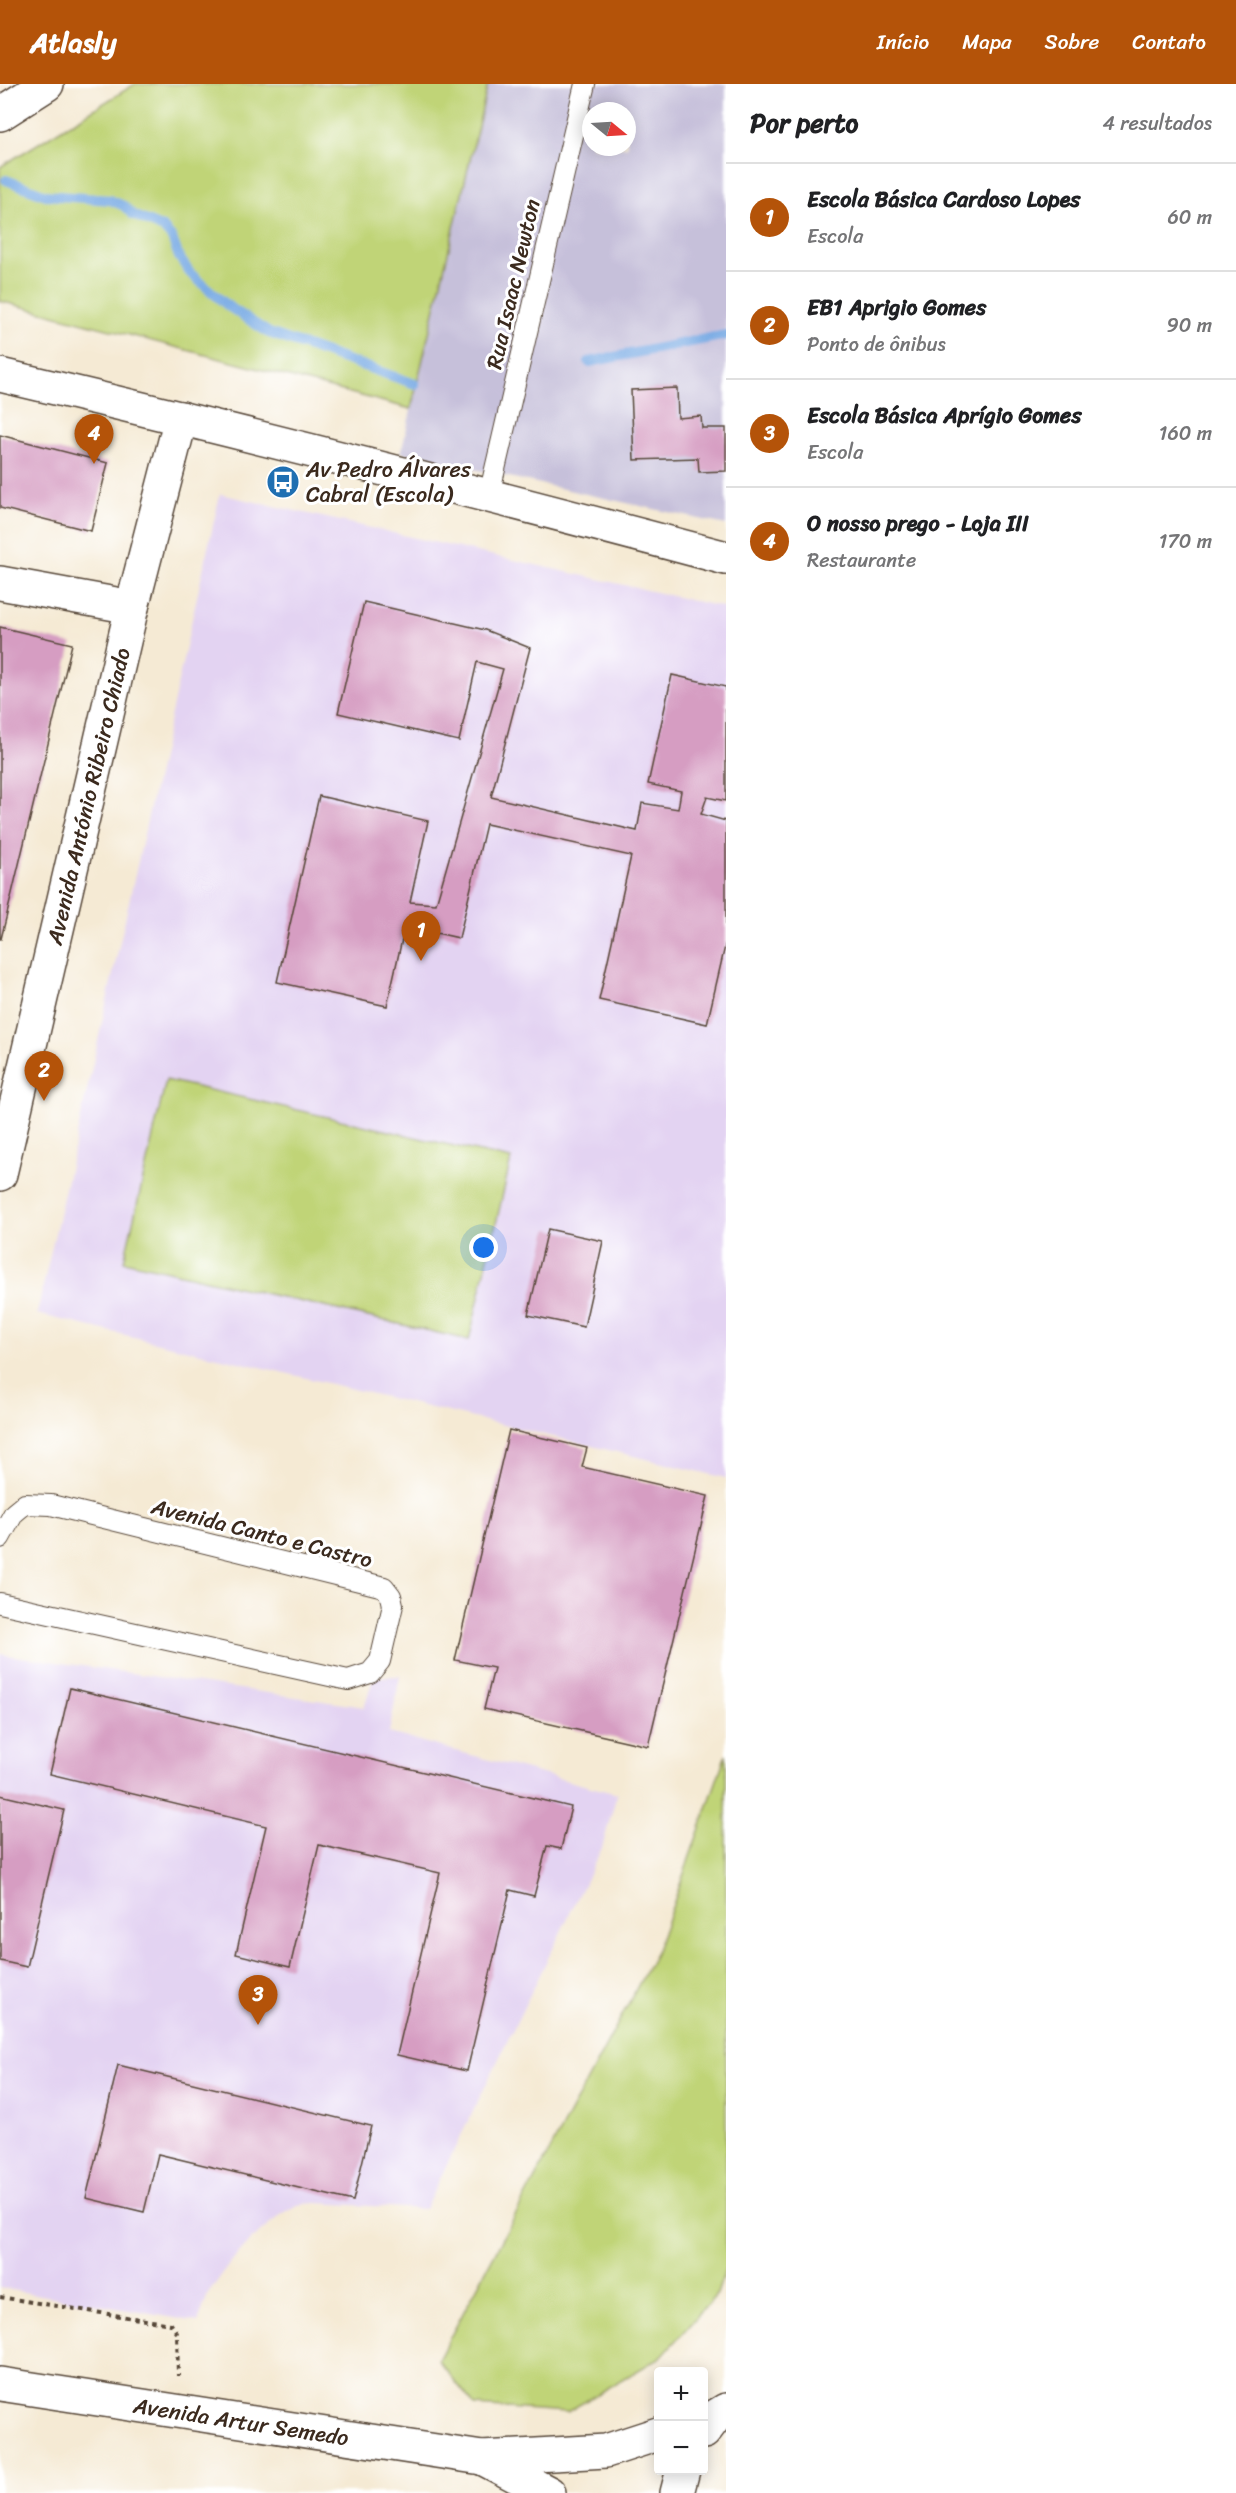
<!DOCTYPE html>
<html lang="pt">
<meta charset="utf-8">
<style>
:root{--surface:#fff;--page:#f2f2f2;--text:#202124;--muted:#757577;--line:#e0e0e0;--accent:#b45309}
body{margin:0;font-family:Sriracha,sans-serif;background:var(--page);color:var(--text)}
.controls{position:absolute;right:18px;bottom:18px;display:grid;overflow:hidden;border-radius:6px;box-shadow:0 3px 15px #0003}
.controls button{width:54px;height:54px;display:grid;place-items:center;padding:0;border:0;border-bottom:2px solid var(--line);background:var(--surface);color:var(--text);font:30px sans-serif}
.compass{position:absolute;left:582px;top:18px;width:54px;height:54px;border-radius:50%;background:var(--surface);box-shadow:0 3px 15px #0003;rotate:108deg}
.you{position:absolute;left:484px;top:1164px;width:21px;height:21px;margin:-15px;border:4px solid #fff;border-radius:50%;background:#1a73e8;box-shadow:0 0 0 9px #1a73e833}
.badge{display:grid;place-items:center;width:39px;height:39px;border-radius:50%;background:var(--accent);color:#fff;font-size:20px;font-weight:700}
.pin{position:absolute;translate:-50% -50px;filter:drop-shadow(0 2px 3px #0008)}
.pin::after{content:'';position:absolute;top:32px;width:21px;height:18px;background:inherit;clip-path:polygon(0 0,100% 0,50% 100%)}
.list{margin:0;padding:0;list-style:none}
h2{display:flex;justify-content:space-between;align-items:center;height:78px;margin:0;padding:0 24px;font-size:26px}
h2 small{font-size:20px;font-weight:400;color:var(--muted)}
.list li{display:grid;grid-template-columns:39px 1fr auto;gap:18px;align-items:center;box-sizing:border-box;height:108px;padding:0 24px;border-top:2px solid var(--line)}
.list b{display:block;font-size:22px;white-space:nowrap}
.list p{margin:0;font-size:20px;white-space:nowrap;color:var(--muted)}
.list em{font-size:20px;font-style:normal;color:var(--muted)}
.map{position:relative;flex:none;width:726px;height:2409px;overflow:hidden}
header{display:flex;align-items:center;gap:36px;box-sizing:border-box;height:84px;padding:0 30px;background:var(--accent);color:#fff}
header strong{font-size:28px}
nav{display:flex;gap:33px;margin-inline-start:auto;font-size:21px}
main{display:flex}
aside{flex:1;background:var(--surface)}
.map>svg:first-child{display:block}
.built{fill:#e3d3f2}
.industrial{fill:#c6c0da;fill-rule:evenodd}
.green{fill:#c0d477;stroke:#7e7f4a;stroke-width:1.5}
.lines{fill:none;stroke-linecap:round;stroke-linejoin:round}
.stream{stroke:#78aae4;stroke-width:10}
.building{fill:#d69dc2}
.lane-casing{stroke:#574739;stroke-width:22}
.street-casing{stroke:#574739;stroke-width:36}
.secondary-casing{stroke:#574739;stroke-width:36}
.path{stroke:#574739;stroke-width:4;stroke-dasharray:4.5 4.5;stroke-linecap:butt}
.lane{stroke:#fff;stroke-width:20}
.street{stroke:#fff;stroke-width:33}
.secondary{stroke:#fff;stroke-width:33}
.labels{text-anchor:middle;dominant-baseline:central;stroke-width:6;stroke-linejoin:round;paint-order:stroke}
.street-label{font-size:22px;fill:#3b2a1e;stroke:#fff}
.poi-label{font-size:22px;fill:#3b2a1e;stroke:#fff;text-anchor:start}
</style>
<header>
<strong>Atlasly</strong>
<nav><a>Início</a><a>Mapa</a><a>Sobre</a><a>Contato</a></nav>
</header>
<main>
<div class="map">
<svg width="726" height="2409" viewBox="0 0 726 2409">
<rect width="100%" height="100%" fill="#fff"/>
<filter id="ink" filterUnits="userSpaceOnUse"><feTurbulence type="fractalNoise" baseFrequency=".0167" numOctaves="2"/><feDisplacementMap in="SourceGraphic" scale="12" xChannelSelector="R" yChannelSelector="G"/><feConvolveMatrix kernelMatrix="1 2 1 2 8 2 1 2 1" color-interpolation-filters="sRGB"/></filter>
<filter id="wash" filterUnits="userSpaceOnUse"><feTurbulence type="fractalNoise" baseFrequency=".008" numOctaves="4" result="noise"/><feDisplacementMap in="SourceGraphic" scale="24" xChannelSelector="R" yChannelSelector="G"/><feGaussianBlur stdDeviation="1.35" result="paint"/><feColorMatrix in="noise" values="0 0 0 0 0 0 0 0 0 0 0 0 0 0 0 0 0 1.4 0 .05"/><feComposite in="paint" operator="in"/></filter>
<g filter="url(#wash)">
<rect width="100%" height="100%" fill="#f5ead4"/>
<path class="built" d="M220 410 726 524V1394L37 1230Z
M0 1570 364 1623 374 1593 400 1592 389 1649 617 1710 602 1764 425 2125 316 2119 302 2120 282 2130 246 2161 230 2179 208 2210 198 2238 0 2204Z"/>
<path class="industrial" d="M488 0H726V441L401 369ZM591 27H627V63H591Z"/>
<path class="green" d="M135 0H488L411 325 0 217V83Z
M166 996 511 1075 469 1256 124 1177Z
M726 1670V2183L717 2210 661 2273 567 2328 475 2322 438 2276 657 1866Z"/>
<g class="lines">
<path class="stream" d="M6 96 46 111 110 116 124 122 133 131 163 144 172 154 179 173 190 189 228 222 269 249 415 300
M589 278 726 251"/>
</g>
<g id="blocks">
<path class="building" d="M677 304 678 334 701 332 702 344H726V387L699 388 698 374 634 376 631 306Z
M0 351 108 379 91 447 0 424Z
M364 518 485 546 530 564 491 713 637 747 642 719 678 725 681 707 648 700 672 591 726 603V717L707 713 701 730 726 737V858L707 940 599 916 631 772 486 740 459 854 405 842 387 922 277 898 319 712 428 737 410 818 436 820 503 585 477 578 459 657 338 629Z
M0 543 72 560 1 855H0Z
M548 1145 603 1157 584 1243 528 1231Z
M509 1346 587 1364 582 1383 708 1412 648 1662 484 1625 494 1584 455 1576Z
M70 1604 571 1723 561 1765 547 1762 534 1812 510 1806 467 1987 397 1971 440 1789 319 1761 290 1883 236 1870 266 1742 50 1690Z
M0 1711 64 1726 27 1883 0 1877Z
M118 1981 371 2042 353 2117 158 2070 144 2128 86 2114Z"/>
</g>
</g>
<g filter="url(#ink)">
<use href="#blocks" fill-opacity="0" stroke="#574739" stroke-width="1.5"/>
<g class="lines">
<g class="lane-casing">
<path id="lane" d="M489 411 585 0
M0 1454 14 1429 25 1420 51 1421 384 1503 391 1512 393 1521 380 1577 370 1589 348 1596 0 1519"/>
</g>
<g class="street-casing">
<g id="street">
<path d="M0 499 132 523"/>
<path id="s1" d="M0 1090 132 523 181 334"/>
<path id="s2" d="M0 2300 482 2374 606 2367 658 2350"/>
<path d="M482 2374 549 2409"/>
</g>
</g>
<g class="secondary-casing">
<path id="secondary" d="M0 30 47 0
M0 291C243 348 485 410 726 474
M704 2348 716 2332 726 2326
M677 2409 683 2386"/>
</g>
<path class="path" d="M0 2213 171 2240 177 2249 178 2292"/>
<use href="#lane" class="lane"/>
<use href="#street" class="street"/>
<use href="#secondary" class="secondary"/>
</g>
</g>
<defs>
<g id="bus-disc" transform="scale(1.725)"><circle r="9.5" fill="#1f6fb2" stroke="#fff"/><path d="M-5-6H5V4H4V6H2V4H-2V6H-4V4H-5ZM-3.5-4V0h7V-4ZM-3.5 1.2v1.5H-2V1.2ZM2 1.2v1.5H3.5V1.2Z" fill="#fff"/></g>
</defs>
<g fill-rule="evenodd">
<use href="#bus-disc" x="283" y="398"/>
</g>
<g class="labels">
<g class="street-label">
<text transform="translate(513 200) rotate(-77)">Rua Isaac Newton</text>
<text stroke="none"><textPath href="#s1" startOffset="388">Avenida António Ribeiro Chiado</textPath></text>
<text transform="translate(262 1449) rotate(14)">Avenida Canto e Castro</text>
<text stroke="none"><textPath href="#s2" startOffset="244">Avenida Artur Semedo</textPath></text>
</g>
<g class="poi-label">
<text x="306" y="385">Av Pedro Álvares<tspan x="306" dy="25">Cabral (Escola)</tspan></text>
</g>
</g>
</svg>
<div class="controls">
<button>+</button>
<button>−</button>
</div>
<svg class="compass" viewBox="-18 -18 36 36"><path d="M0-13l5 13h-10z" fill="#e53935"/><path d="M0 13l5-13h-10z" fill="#757577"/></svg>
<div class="you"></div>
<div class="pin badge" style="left:421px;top:877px">1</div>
<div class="pin badge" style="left:44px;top:1017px">2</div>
<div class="pin badge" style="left:258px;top:1941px">3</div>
<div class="pin badge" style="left:94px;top:380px">4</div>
</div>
<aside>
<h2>Por perto<small>4 resultados</small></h2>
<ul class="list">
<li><span class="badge">1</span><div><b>Escola Básica Cardoso Lopes</b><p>Escola</p></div><em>60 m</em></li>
<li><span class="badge">2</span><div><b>EB1 Aprigio Gomes</b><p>Ponto de ônibus</p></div><em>90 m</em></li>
<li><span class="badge">3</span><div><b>Escola Básica Aprígio Gomes</b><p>Escola</p></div><em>160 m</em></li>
<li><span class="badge">4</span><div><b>O nosso prego - Loja III</b><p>Restaurante</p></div><em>170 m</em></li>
</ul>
</aside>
</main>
